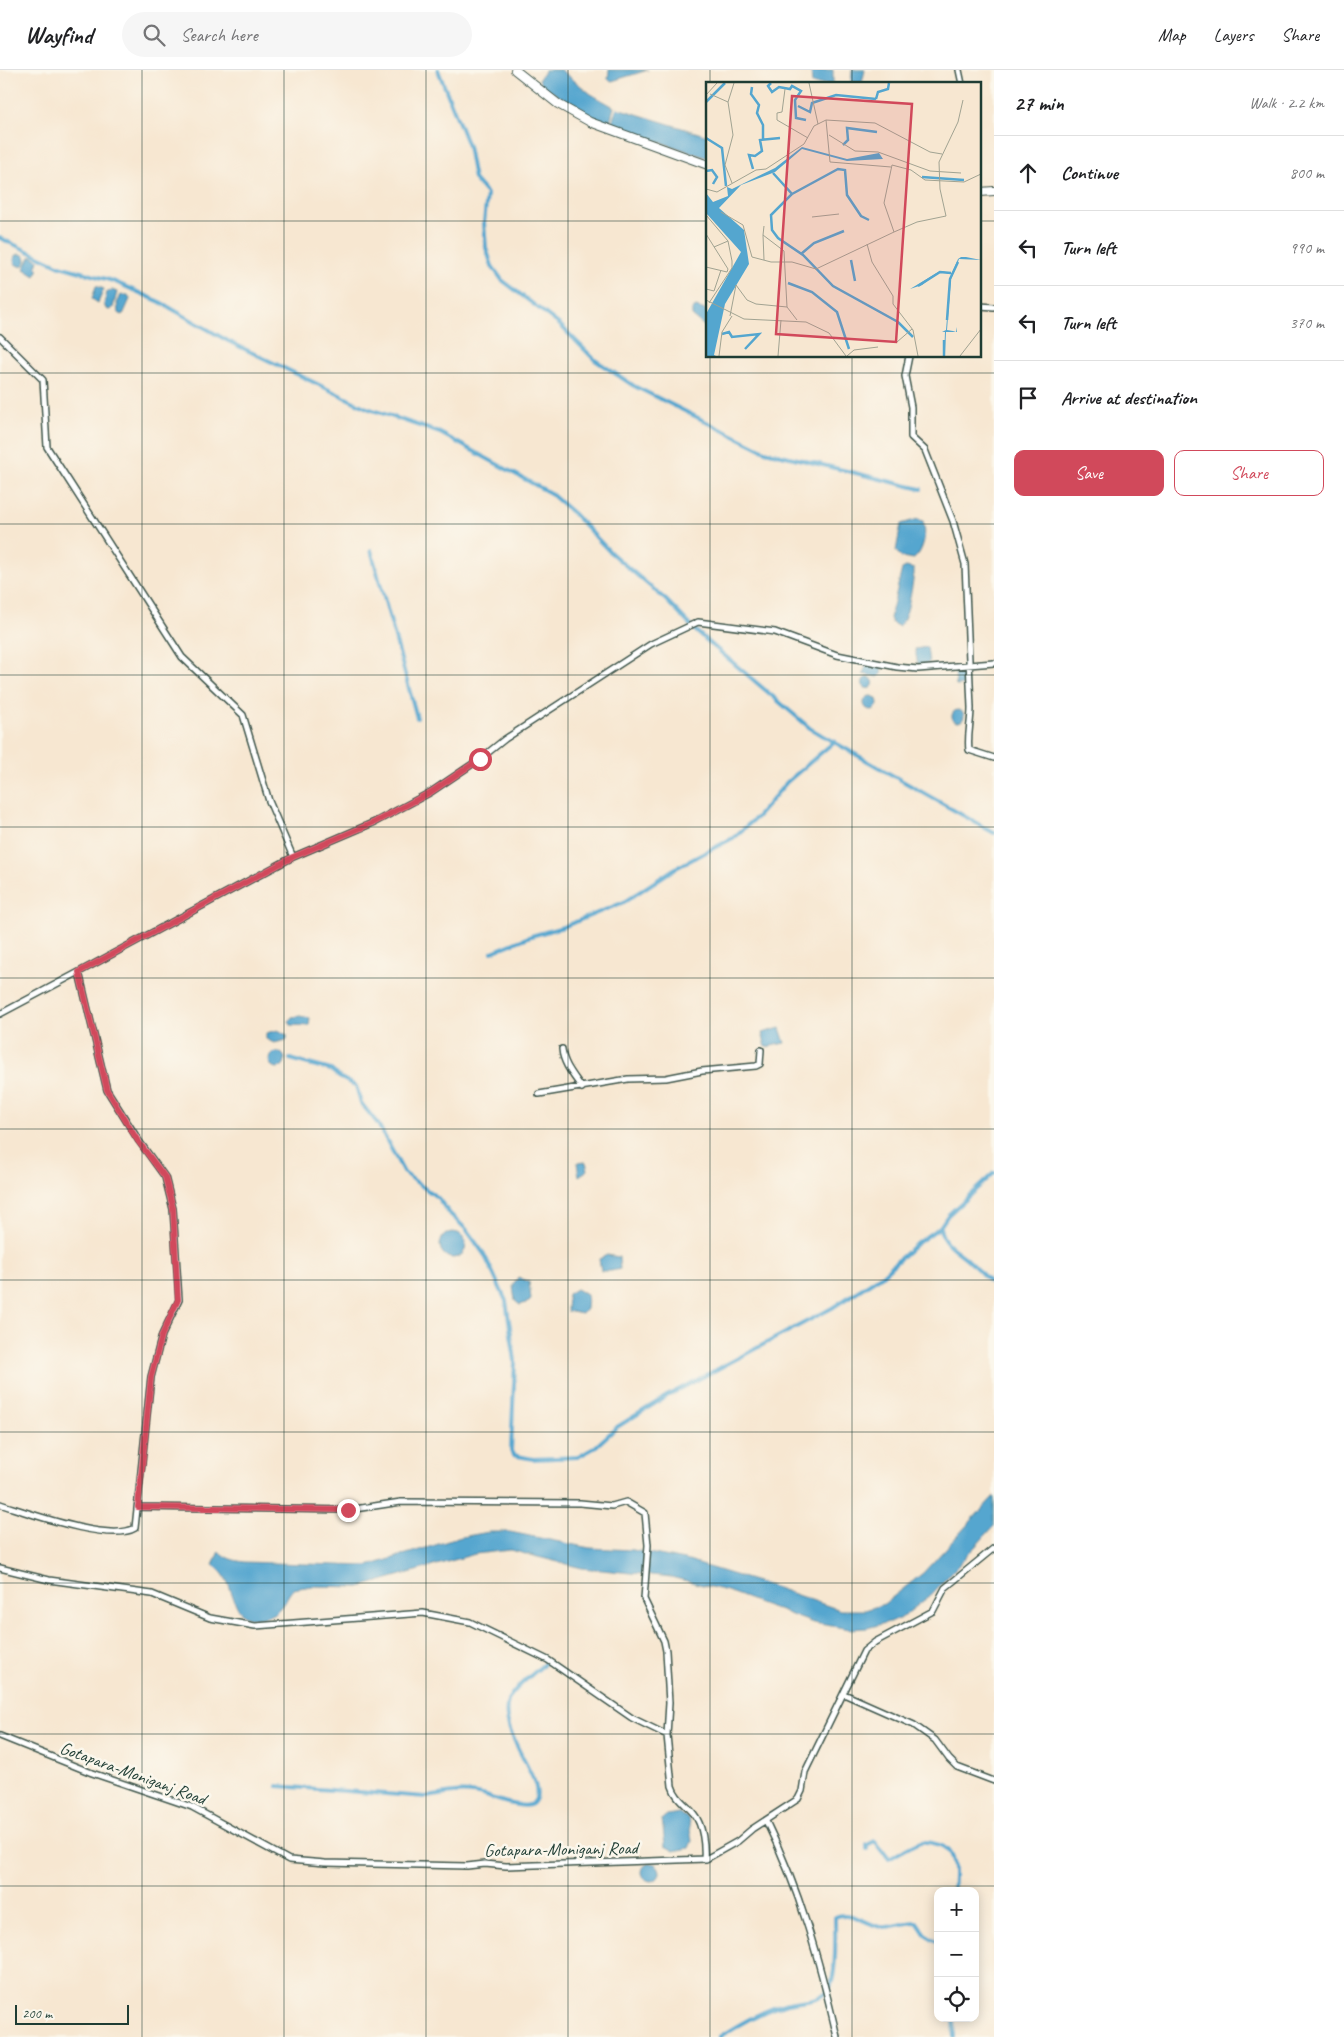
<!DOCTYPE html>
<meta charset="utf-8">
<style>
:root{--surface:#fff;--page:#f6f6f6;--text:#202124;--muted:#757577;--line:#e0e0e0;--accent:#d1495b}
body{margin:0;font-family:Caveat,sans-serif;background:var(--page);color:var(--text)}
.controls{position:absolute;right:15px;bottom:15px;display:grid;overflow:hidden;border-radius:10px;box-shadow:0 2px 12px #0003}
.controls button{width:45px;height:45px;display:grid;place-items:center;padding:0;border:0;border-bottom:1px solid var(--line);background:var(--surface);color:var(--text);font:25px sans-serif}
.scale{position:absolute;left:15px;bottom:12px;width:114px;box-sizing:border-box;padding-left:5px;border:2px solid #1f3d34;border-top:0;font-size:14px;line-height:18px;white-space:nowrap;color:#1f3d34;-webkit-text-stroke:4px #fbf7ec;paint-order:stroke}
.stop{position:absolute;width:15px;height:15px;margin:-11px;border:4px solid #d1495b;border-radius:50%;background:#fff}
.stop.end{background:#d1495b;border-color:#fff;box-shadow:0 1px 5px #0008}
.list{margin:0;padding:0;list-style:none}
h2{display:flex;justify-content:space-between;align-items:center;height:65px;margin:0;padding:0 20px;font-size:21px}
h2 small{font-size:16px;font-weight:400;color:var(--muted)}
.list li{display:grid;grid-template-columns:32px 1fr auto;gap:15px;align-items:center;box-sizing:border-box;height:75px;padding:0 20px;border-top:1px solid var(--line)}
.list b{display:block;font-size:19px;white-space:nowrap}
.list em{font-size:16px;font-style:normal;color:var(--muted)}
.actions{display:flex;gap:10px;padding:15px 20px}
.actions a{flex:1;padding:11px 0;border:1px solid var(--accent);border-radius:10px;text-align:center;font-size:18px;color:var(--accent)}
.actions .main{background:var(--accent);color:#fff}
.icon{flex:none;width:28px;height:28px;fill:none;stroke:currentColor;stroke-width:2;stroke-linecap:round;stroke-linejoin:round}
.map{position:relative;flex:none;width:994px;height:1967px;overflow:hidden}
header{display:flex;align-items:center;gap:30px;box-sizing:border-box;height:70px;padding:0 25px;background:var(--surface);border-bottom:1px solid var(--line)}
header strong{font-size:24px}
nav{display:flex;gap:28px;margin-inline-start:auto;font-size:18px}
.search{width:350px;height:45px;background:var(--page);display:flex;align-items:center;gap:12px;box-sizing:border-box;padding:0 18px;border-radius:28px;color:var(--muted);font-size:19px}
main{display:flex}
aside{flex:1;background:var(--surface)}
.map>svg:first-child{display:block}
.water{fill:#54a6cf;stroke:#3a7282}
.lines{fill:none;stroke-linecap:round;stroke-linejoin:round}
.canal{stroke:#54a6cf;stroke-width:4}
.minor-casing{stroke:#3f564c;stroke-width:8}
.highway-casing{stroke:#3f564c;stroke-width:10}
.minor{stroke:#fff;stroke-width:5}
.highway{stroke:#fff;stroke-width:8}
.route{stroke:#d1495b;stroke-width:6}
.grid{fill:none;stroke:#1f3d34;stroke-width:1;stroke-opacity:0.55}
.labels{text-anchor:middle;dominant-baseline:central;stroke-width:5;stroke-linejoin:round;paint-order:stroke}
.street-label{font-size:18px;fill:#1f3d34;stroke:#fbf7ec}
.inset-river{fill:none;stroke:#54a6cf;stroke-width:2.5}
.inset-road{fill:none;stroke:#a1a392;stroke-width:1}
.view{fill:#d1495b;fill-opacity:0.15;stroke:#d1495b;stroke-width:2.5}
.inset-edge{fill:none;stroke:#1f3d34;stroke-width:2.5}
</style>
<header>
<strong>Wayfind</strong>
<div class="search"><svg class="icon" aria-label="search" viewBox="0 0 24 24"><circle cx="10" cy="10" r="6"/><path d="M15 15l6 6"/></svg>Search here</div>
<nav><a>Map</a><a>Layers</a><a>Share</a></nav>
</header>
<main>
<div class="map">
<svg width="994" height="1967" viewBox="0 0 994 1967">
<rect width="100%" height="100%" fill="#fbf7ec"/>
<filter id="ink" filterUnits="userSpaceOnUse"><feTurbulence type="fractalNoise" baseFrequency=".02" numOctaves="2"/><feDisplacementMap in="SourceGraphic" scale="10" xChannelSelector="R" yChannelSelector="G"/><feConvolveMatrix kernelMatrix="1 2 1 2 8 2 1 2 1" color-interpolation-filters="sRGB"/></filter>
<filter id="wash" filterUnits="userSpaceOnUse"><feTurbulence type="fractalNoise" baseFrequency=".0096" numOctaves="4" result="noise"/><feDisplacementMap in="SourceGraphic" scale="20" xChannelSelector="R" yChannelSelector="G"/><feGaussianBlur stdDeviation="1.12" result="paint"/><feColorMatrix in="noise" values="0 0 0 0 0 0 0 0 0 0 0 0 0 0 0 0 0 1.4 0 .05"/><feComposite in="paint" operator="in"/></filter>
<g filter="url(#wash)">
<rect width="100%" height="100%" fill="#f7e7d1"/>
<path class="water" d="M545 0H561L591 24 614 37 610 51 600 52 541 15 539 9Z
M609 0H648L612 11 608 9Z
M811 0H833V14H812Z
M852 0H865L862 13 851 12Z
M617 38 708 66V88L612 56V52Z
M14 190a6 6 0 1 1 12 0a6 6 0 1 1-12 0Z
M32 186 38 190 36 197 39 199 35 206 24 199 30 187Z
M96 216 104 219 98 233 92 229Z
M112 220 117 222 113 238 109 240 106 239 104 234 107 222Z
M121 225H128L130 229 123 245 118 243 117 233Z
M696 237 708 241V259L692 246V240Z
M918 449 923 451C927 462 924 481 914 489L901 487 896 481 901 454Z
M906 497 914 499V504C912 515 908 552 898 556L892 553 890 548 902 499Z
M927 577 929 593 918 595 915 579Z
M867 593 882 597 881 605 878 607 863 604Z
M965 601 966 615 956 616 955 602Z
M862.5 613a5.5 5.5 0 1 1 11 0a5.5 5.5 0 1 1-11 0Z
M864 633a7 7 0 1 1 14 0a7 7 0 1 1-14 0Z
M952 646a6 6 0 1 1 12 0a6 6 0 1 1-12 0Z
M300 946 310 948 309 956 291 955 289 951 292 947Z
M780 958 785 973 766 977 762 963Z
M278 960 287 965V970L274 973 266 969V963Z
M269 990a8 8 0 1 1 16 0a8 8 0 1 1-16 0Z
M586 1092 588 1100 579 1106 577 1093Z
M440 1175a13 13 0 1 1 26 0a13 13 0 1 1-26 0Z
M607 1185 619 1187 620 1199 611 1201H601L599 1189Z
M518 1207 529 1212 531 1229 529 1232 520 1235 515 1231 513 1216Z
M576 1219 587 1225 586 1239 582 1244 567 1241 568 1224Z
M994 1426V1456L932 1524 900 1549 867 1558 850 1559 813 1553 727 1521 671 1507 582 1498 510 1480 475 1484 360 1517 312 1516 293 1519C287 1526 284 1535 277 1541 272 1545 265 1548 259 1548 227 1552 239 1510 213 1495L219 1481C226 1489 233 1490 244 1492L368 1496 461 1467 489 1462H510L590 1478 633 1480 685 1490 774 1517 840 1540H865L884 1534 923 1503Z
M679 1743 688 1748 692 1771 689 1778 674 1781 665 1776 662 1749 667 1745Z
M642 1802a9 9 0 1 1 18 0a9 9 0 1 1-18 0Z"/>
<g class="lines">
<path class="canal" d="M438 0 468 76 474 109 487 124 484 153 486 178 492 196 502 210 560 255 595 290 634 316 765 381 921 419
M0 168 60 196 113 211 160 232 228 271 367 338 440 363 550 423 573 443 611 483 666 530 698 563 811 659 994 763
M371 480 417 648
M492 882 531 866 563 857 624 832 674 799 733 768 757 747 787 712 835 671
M290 989 331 1000 339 1007 356 1016 361 1033 378 1054 404 1103 438 1128 449 1143 466 1159 484 1184 506 1231 515 1291 511 1381 513 1385 533 1389 578 1387 594 1378 617 1357 667 1326 832 1238 881 1206 916 1174 940 1157
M994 1103 948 1145 940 1157C942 1174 957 1180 968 1190 977 1198 985 1208 994 1216
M277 1716 426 1727C449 1724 462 1719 486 1726 495 1729 525 1741 533 1733 551 1715 497 1666 508 1631 512 1619 536 1602 545 1593
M867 1779V1775L875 1771 889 1789C900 1783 909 1776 921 1772 925 1771 932 1773 936 1774 957 1778 955 1803 953 1821
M953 1948 954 1967
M719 1967C739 1954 762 1941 785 1934 799 1929 822 1933 830 1917 837 1903 835 1864 835 1847 852 1840 865 1854 881 1857 892 1858 905 1852 917 1852L925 1864 938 1872"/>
</g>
</g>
<g filter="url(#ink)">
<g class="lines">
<g class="minor-casing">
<path id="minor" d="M959 0 962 14
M980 236 994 237
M0 267 43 310 47 377 182 587 243 645 269 731 293 787
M909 286 905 306 911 337V367L925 380 953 451 965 494 971 638C971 653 967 666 969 680L994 688
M0 944 79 902
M562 979C563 994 574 1006 582 1018
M539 1024 628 1009 666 1008 702 1001 756 996 760 994 761 980
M0 1434C29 1443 110 1473 135 1458L151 1307 162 1265 179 1230 173 1139 165 1107 139 1071 107 1020 79 902 293 787 375 752 431 722 480 689 505 669 651 574 698 552 775 562 837 585 897 597 918 599 994 593
M138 1437 348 1440 401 1432 580 1433 612 1436 626 1432 645 1443 648 1475 644 1529 664 1571 666 1581 669 1633 667 1665 672 1716C676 1729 686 1734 694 1744 703 1755 705 1776 704 1789
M0 1498 49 1510 152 1524 210 1548 255 1556 423 1543 470 1552 548 1590 632 1648 667 1665
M844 1624 914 1655 935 1670 949 1689 957 1697 994 1711
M0 1666 92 1703 192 1737 289 1790 325 1793 467 1796 485 1794 506 1796 706 1789 738 1771 752 1759 798 1729 802 1721 805 1702 864 1581 875 1572 933 1541 945 1518 994 1478
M766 1751C800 1820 820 1893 837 1967"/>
</g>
<g class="highway-casing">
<path id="highway" d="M515 0 558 34 590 52 708 95
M980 122 994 121"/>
</g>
<use href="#minor" class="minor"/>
<use href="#highway" class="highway"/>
</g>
</g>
<g class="lines" filter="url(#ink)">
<path class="route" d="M348 1440 138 1437 151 1307 162 1265 178 1230 173 1138 165 1107 138 1071 107 1020 79 902 293 787 375 752 431 722 480 689"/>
</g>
<path class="grid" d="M142 0V1967M284 0V1967M426 0V1967M568 0V1967M710 0V14M852 0V14M0 151H708M980 151H994M710 286V1967M852 286V1967M0 303H994M0 454H994M0 605H994M0 757H994M0 908H994M0 1059H994M0 1210H994M0 1362H994M0 1513H994M0 1664H994M0 1816H994"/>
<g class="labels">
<g class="street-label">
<text transform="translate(133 1703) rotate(20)">Gotapara-Moniganj Road</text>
<text transform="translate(561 1779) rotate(-1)">Gotapara-Moniganj Road</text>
</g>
</g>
<g transform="translate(706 12)">
<rect width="275" height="275" fill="#f7e7d1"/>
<path d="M96 65 141 77 173 71 177 77 141 79 96 67 69 90 35 103 13 126 38 148 43 182 19 222 8 273 10 274H0V232L35 170 0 131V111L7 120 22 114 21 105 26 107 69 86ZM255 175H260L275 178 253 177 251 183 245 197 241 248 247 249 250 250 251 245V250H240L239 272 238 274 239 250H236L240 248 244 201 246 192 233 190 216 203 204 207 234 189 246 191 252 177Z" fill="#54a6cf"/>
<path class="inset-river" d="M65 1 62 4 66 10 73 5 84 7 86 4 95 9 89 18 90 36 100 38M46 5 45 12 53 23 51 31 57 43V57M170 17 172 10 182 7 183 1M0 20 19 1M92 24 104 30 106 21 130 13 170 17M0 56 16 66 20 104M137 63 142 58 141 46 171 50M47 87 43 73 49 74 56 69 54 58 74 56M0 89 6 88 11 95 7 102M67 91 86 112 65 133 66 148 72 156 97 173 127 204 192 240 207 255M216 95 258 98M86 112 132 87 139 88 141 113 155 134 163 138M95 172 108 161 138 149M145 178 149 199M82 201 106 210 131 230 143 267M212 204 234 190 245 191M241 238 244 197 252 180M16 252 23 250 26 255 53 252 39 267M238 274V258"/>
<path class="inset-road" d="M103 1 112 42M79 7 76 30 71 31V38L102 56M4 12 22 20 28 1M0 13 11 1M22 20 27 53 19 83 26 101M120 38 124 80 185 85M123 53 149 69 172 70 224 89 255 91M0 107 11 110 50 88 60 87 98 62 108 44 120 38 169 41 224 70 236 72M15 130 37 143 46 175 65 180H86L110 187 188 150 178 121 186 83 205 88 219 98 258 100 275 92M0 133 22 159 26 179V186L3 221M106 135 133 132M58 144 57 153 78 169 81 225M188 150 211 140 240 134 234 107 233 80 252 40 257 18M0 152 22 187 21 190 0 185M57 153 58 178M161 162 166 180 187 214V222L207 248 212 274M8 165 22 159M0 207 8 209 15 188M0 218 38 237 100 240 123 251 140 274M24 234 30 203 41 218 50 222 81 225 91 238M191 260 206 247M13 274 16 250 26 234M72 274 75 238M141 274 148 268 172 265M254 274 275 247"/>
<path class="view" d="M86 14 206 22 190 260 70 252Z"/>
<rect width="275" height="275" class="inset-edge"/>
</g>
</svg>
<div class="controls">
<button>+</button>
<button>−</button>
<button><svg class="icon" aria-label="locate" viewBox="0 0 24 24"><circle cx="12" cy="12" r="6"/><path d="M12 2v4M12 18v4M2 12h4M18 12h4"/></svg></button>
</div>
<div class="scale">200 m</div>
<div class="stop" style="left:480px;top:689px"></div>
<div class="stop end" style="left:348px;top:1440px"></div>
</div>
<aside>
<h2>27 min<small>Walk · 2.2 km</small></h2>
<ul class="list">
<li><svg class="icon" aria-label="ahead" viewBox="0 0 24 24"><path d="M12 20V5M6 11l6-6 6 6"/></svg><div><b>Continue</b></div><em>800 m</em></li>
<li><svg class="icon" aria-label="left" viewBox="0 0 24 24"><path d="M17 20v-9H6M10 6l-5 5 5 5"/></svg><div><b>Turn left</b></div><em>990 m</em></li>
<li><svg class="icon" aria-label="left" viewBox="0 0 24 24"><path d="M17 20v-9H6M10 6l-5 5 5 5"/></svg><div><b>Turn left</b></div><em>370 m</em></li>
<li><svg class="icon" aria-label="arrive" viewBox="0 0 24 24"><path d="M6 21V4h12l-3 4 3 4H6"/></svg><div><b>Arrive at destination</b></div></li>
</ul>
<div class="actions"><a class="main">Save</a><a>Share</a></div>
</aside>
</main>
